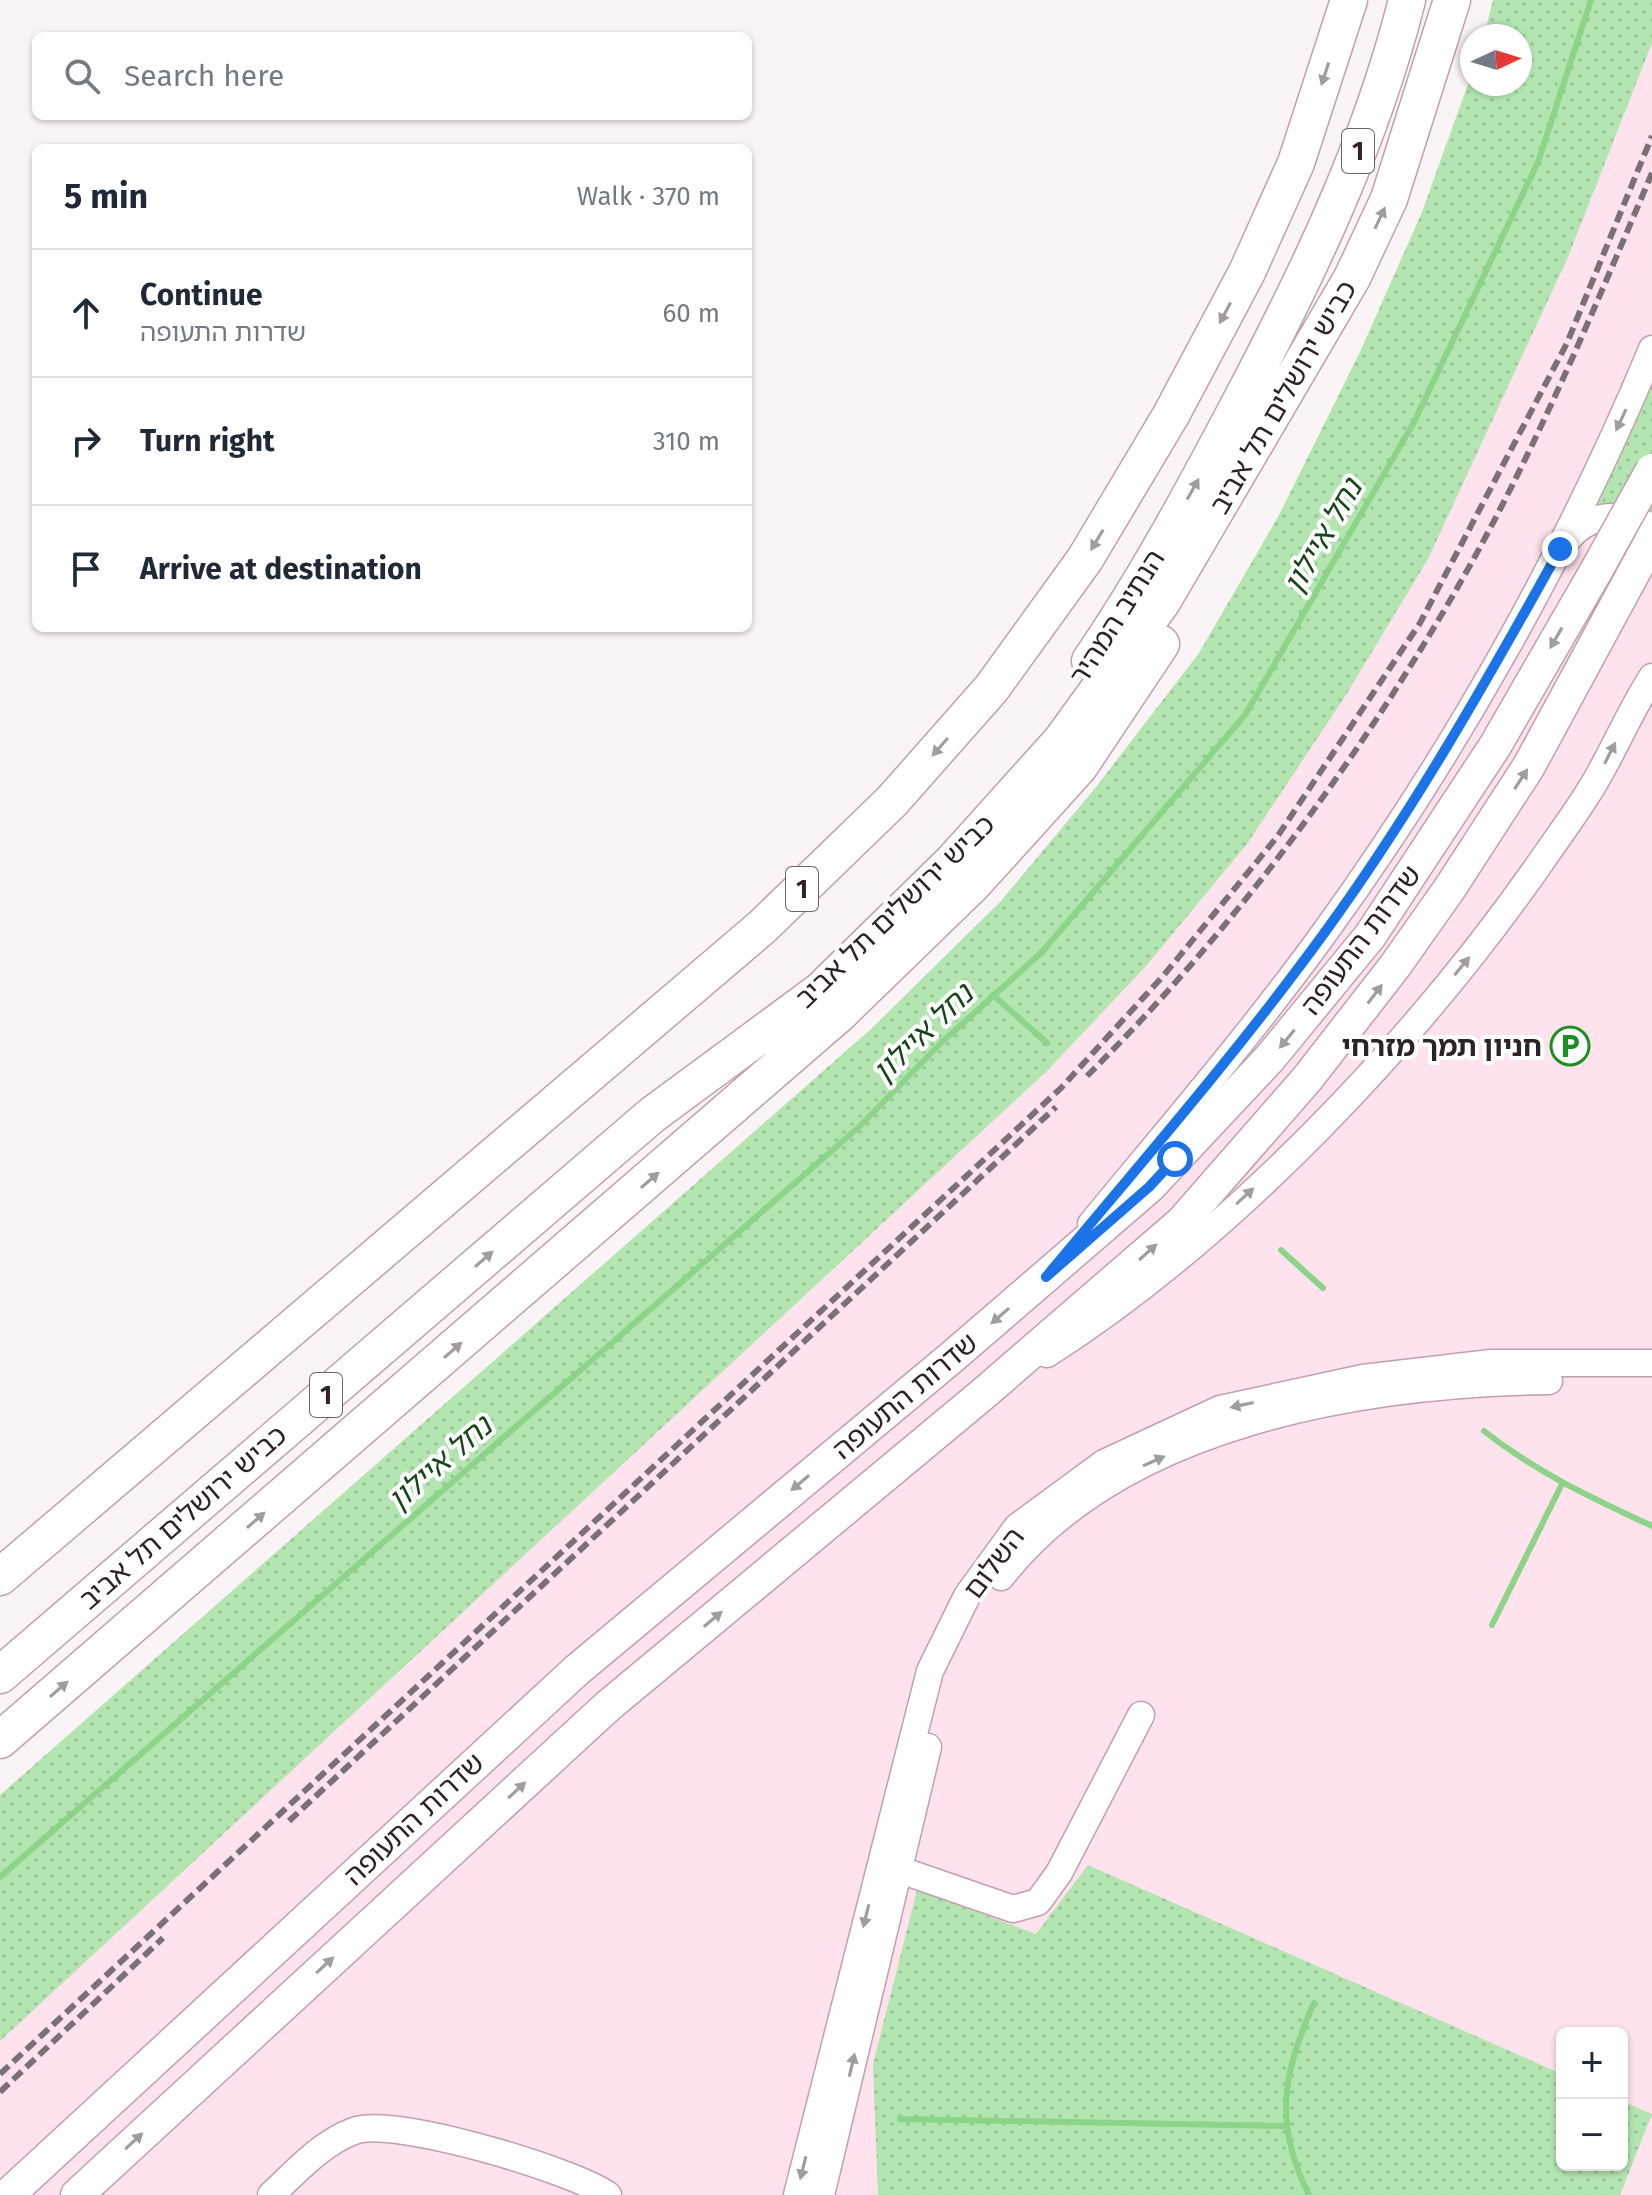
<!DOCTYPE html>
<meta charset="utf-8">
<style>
:root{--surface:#fff;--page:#f2f2f3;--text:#1f2937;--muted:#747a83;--line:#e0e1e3}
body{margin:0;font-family:"Fira Sans","Noto Sans Hebrew",sans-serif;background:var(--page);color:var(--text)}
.controls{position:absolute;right:24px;bottom:24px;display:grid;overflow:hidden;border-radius:12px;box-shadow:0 2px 6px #0004}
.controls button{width:72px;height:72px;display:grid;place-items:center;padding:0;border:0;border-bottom:2px solid var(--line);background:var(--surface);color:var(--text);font:40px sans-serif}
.compass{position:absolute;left:1460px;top:24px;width:72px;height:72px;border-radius:50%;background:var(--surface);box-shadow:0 2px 6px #0004;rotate:86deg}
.stop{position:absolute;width:24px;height:24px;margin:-18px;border:6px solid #1a73e8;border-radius:50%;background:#fff}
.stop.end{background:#1a73e8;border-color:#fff;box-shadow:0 2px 8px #0008}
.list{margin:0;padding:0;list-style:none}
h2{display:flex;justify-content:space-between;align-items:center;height:104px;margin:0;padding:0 32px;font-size:34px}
h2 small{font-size:26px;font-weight:400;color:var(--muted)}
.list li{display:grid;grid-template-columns:52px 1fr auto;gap:24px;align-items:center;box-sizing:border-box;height:128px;padding:0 32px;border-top:2px solid var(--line)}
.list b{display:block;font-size:30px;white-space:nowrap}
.list p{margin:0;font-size:26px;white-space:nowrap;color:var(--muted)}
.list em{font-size:26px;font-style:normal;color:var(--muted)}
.icon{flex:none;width:44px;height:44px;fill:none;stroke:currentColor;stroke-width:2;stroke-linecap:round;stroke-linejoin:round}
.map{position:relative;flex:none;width:1652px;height:2195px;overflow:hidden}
.search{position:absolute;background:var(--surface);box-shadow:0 2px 6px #0004;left:32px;top:32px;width:720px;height:88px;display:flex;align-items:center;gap:20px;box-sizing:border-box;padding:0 28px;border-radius:12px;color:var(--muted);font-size:30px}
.panel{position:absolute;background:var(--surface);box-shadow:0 2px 6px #0004;left:32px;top:144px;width:720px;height:488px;border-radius:12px}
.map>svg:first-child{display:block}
.built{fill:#fee3ee;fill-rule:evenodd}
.grass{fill:url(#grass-dots)}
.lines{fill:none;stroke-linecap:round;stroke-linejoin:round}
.stream{stroke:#8cd488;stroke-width:6}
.minor-casing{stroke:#c19fad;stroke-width:29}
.major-casing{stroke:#c19fad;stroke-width:35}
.highway-casing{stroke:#c19fad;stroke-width:39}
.minor{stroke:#fff;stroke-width:26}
.major{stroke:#fff;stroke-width:32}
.highway{stroke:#fff;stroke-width:36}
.rail{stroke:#7b7175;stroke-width:6;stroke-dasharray:12 6;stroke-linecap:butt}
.major-bridge-casing{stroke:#c19fad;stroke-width:35;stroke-linecap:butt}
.major-bridge{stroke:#fff;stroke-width:32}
.oneway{fill:#a19c9e}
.route{stroke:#1a73e8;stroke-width:10}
.labels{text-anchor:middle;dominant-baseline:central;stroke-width:8;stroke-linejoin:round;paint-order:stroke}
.shield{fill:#fff;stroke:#6d6468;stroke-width:2}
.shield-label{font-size:26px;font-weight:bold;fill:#2f2227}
.street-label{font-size:28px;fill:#2f2227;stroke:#fff}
.poi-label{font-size:28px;font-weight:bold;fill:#2f2227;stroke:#fff;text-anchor:end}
.water-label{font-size:30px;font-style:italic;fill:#164716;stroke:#fff}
</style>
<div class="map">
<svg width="1652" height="2195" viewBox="0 0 1652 2195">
<defs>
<pattern id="grass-dots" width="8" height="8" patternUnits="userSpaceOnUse" patternTransform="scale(2)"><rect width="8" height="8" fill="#b3e5b0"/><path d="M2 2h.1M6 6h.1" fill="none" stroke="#9ac497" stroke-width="1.8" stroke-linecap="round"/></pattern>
</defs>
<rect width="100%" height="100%" fill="#fbf4f7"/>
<path class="built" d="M1652 0V2195H0V1932L971 1058ZM1562 2033H1622V2165H1562Z"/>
<path class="grass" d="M1493 0H1652V43L1568 257 1428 559 1346 695 1247 844 1146 966 1047 1071 0 2041V1795L871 1029 1001 901 1096 787 1199 653 1278 517 1360 352 1422 212 1472 73V84H1520V36H1484Z
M1652 363V513L1593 507Z
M1088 1865 1562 2074V2165H1622V2101L1652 2114 1620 2195H878L873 2064 917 1890 1036 1934Z"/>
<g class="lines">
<path class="stream" d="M993 995 1047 1043
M1281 1250 1323 1288
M1484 1431C1536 1472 1592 1498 1652 1526
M1492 1625 1562 1484
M0 1877 859 1127 941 1043 1042 952 1245 715 1414 422 1538 162 1591 0
M900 2119 1285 2126
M1309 2195C1273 2123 1283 2073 1314 2003"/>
<g class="minor-casing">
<path id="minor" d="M1569 538C1590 512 1623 512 1652 527
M1091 1224C1170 1128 1252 1033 1325 932 1454 754 1568 551 1652 349
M1047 1354C1232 1236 1418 1039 1543 859 1562 831 1584 803 1600 773 1618 741 1632 708 1652 677
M1001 1577C1122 1422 1363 1384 1549 1381
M883 1864 1013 1909 1038 1902 1059 1873 1141 1715
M271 2195C296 2172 321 2143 354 2131 392 2116 573 2170 608 2195
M797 2195 930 1671 967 1596 1017 1527 1104 1463 1220 1409 1363 1378 1491 1363H1652
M821 2195 928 1747"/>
</g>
<g class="major-casing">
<path id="major" d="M8 2195 577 1670 952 1357 1149 1187 1270 1058 1370 936 1495 746 1596 571
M77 2195 608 1706 983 1394 1182 1222 1307 1079 1395 966 1450 888 1529 766 1652 539"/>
</g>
<g class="highway-casing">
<path id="highway" d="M1090 661C1144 582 1189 499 1234 414 1304 282 1370 147 1407 0
M0 1577 762 927 892 801 991 689 1085 559 1171 415 1247 272 1296 163 1349 0
M0 1675 652 1115 820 991 953 861 1061 741 1162 602 1352 278 1389 199 1452 0
M0 1740 838 1015 974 883 1079 767 1161 644"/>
</g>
<use href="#minor" class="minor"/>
<use href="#major" class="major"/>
<use href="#highway" class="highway"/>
<path class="rail" d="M1087 1076C1237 927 1364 753 1468 569 1539 442 1595 307 1652 173
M289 1821 1056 1107
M0 2074 1061 1088 1164 975 1277 837 1420 623 1567 343 1652 136
M0 2092 163 1938"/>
<g class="major-bridge-casing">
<path id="major-bridge" d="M1596 571 1652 470"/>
</g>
<use href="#major-bridge" class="major-bridge"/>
</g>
<defs><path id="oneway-solid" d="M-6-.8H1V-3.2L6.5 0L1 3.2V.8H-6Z" transform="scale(2)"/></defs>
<g class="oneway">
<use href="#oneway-solid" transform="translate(1325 74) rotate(108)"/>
<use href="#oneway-solid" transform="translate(1380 218) rotate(-65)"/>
<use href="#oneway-solid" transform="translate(1225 313) rotate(118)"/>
<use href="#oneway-solid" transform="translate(1621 420) rotate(115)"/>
<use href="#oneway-solid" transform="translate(1193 489) rotate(-61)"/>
<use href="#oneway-solid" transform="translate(1097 540) rotate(121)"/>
<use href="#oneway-solid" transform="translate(1556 638) rotate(120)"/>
<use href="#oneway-solid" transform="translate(940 747) rotate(131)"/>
<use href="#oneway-solid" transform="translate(1610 753) rotate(-63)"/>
<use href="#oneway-solid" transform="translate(1521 779) rotate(-57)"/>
<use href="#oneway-solid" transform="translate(1462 966) rotate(-51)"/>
<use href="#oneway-solid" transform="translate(1375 994) rotate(-53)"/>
<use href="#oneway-solid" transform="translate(1287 1039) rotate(129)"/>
<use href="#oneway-solid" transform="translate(650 1180) rotate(-41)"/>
<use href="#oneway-solid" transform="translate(1245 1196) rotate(-43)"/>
<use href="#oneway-solid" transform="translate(1148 1252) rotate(-42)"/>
<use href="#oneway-solid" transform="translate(484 1259) rotate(-41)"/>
<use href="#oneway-solid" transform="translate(1000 1316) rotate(139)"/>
<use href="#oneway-solid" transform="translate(453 1350) rotate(-41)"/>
<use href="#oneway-solid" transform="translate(1242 1405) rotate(168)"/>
<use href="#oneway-solid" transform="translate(1154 1461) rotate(-24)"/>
<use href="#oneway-solid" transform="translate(800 1483) rotate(140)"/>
<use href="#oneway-solid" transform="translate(256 1520) rotate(-41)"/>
<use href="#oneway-solid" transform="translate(713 1619) rotate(-40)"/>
<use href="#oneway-solid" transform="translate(59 1689) rotate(-41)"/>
<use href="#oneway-solid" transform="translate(517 1790) rotate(-43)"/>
<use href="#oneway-solid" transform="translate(866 1916) rotate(104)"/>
<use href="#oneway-solid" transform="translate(325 1965) rotate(-43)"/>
<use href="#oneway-solid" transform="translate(852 2065) rotate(-77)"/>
<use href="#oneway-solid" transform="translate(134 2141) rotate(-43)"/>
<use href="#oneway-solid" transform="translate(803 2168) rotate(104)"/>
</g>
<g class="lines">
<path class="route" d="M1175 1159 1149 1187 1046 1277C1140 1164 1238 1052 1325 932 1413 811 1488 679 1560 549"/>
</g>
<defs>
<g id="parking-ring" transform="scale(2)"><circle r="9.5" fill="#fff" stroke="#19911e" stroke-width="1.5"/><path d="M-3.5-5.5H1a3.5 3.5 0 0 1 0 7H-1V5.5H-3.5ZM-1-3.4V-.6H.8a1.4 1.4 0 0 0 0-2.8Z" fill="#19911e"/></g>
</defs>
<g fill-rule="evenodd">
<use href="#parking-ring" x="1570" y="1046"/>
</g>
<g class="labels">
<g class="shield">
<rect x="1342" y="129" width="32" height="44" rx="6"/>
<rect x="786" y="867" width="32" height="44" rx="6"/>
<rect x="310" y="1373" width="32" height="44" rx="6"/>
</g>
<g class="shield-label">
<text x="1358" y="151">1</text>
<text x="802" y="889">1</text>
<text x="326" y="1395">1</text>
</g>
<g class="street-label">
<text transform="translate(1283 397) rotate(-60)">כביש ירושלים תל אביב</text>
<text transform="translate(1117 617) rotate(-58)">הנתיב המהיר</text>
<text transform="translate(895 911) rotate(-44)">כביש ירושלים תל אביב</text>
<text transform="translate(1361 940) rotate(-53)">שדרות התעופה</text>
<text transform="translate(905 1396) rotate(-40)">שדרות התעופה</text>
<text transform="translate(183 1517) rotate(-41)">כביש ירושלים תל אביב</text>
<text transform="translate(994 1563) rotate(-53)">השלום</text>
<text transform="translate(414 1819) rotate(-43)">שדרות התעופה</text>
</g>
<g class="poi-label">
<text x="1542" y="1046">חניון תמך מזרחי</text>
</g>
<g class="water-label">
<text transform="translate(1323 536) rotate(-60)">נחל איילון</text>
<text transform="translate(923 1033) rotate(-44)">נחל איילון</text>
<text transform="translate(440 1463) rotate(-41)">נחל איילון</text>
</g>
</g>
</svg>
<div class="controls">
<button>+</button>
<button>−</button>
</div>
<svg class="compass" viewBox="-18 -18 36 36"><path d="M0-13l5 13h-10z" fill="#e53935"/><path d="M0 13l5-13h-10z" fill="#747a83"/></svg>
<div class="stop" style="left:1175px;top:1159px"></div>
<div class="stop end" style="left:1560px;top:549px"></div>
<div class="search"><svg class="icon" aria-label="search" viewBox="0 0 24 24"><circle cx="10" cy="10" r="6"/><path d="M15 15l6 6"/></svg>Search here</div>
<section class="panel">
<h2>5 min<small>Walk · 370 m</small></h2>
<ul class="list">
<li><svg class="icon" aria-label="ahead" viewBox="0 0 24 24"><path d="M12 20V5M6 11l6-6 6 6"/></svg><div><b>Continue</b><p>שדרות התעופה</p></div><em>60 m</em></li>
<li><svg class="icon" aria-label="right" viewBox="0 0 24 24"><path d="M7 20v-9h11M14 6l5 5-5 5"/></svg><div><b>Turn right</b></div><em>310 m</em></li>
<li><svg class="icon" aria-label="arrive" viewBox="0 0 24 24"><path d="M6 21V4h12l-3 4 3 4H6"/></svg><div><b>Arrive at destination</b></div></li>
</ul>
</section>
</div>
